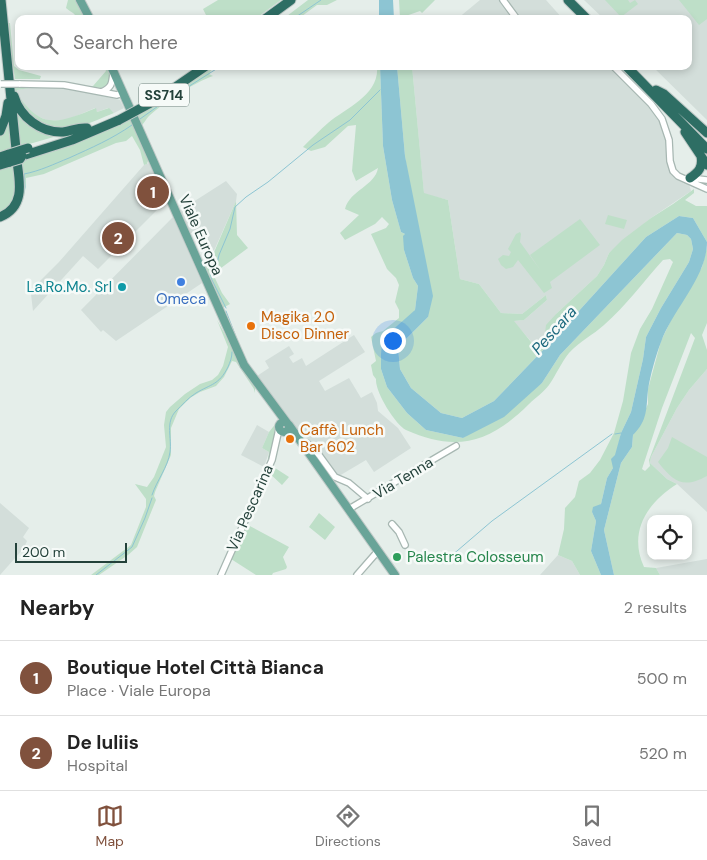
<!DOCTYPE html>
<meta charset="utf-8">
<style>
:root{--surface:#fff;--page:#f2f2f2;--text:#222;--muted:#767676;--line:#e0e0e0;--accent:#80513d}
body{margin:0;font-family:"DM Sans",sans-serif;background:var(--page);color:var(--text)}
.controls{position:absolute;right:15px;bottom:15px;display:grid;overflow:hidden;border-radius:10px;box-shadow:0 2px 8px #0003}
.controls button{width:45px;height:45px;display:grid;place-items:center;padding:0;border:0;border-bottom:1px solid var(--line);background:var(--surface);color:var(--text);font:25px sans-serif}
.scale{position:absolute;left:15px;bottom:12px;width:112px;box-sizing:border-box;padding-left:5px;border:2px solid #23413a;border-top:0;font-size:14px;line-height:18px;white-space:nowrap;color:#23413a;-webkit-text-stroke:4px #f6faf8;paint-order:stroke}
.you{position:absolute;left:392px;top:340px;width:18px;height:18px;margin:-12px;border:4px solid #fff;border-radius:50%;background:#1a73e8;box-shadow:0 0 0 8px #1a73e833}
.badge{display:grid;place-items:center;width:32px;height:32px;border-radius:50%;background:var(--accent);color:#fff;font-size:16px;font-weight:700}
.pin{position:absolute;translate:-50% -50%;border:2px solid #fff;box-shadow:0 1px 5px #0006}
.list{margin:0;padding:0;list-style:none}
h2{display:flex;justify-content:space-between;align-items:center;height:65px;margin:0;padding:0 20px;font-size:21px}
h2 small{font-size:16px;font-weight:400;color:var(--muted)}
.list li{display:grid;grid-template-columns:32px 1fr auto;gap:15px;align-items:center;box-sizing:border-box;height:75px;padding:0 20px;border-top:1px solid var(--line)}
.list b{display:block;font-size:19px;white-space:nowrap}
.list p{margin:0;font-size:16px;white-space:nowrap;color:var(--muted)}
.list em{font-size:16px;font-style:normal;color:var(--muted)}
.icon{flex:none;width:28px;height:28px;fill:none;stroke:currentColor;stroke-width:2;stroke-linecap:round;stroke-linejoin:round}
.map{position:relative;flex:none;width:707px;height:575px;overflow:hidden}
.search{position:absolute;background:var(--surface);box-shadow:0 2px 8px #0003;left:15px;right:15px;top:15px;height:55px;display:flex;align-items:center;gap:12px;box-sizing:border-box;padding:0 18px;border-radius:10px;color:var(--muted);font-size:19px}
.sheet{height:215px;background:var(--surface)}
nav{display:flex;justify-content:space-around;align-items:center;box-sizing:border-box;height:70px;border-top:1px solid var(--line);background:var(--surface);font-size:14px;color:var(--muted)}
nav a{display:grid;justify-items:center;gap:2px}
nav .on{color:var(--accent)}
.map>svg:first-child{display:block}
.built{fill:#d3deda}
.green{fill:#bedfc8;fill-rule:evenodd}
.water{fill:#8dc5d3}
.lines{fill:none;stroke-linecap:round;stroke-linejoin:round}
.stream{stroke:#8dc5d3;stroke-width:1}
.minor-casing{stroke:#a7b7b2;stroke-width:8}
.major-casing{stroke:#c1cac8;stroke-width:10}
.highway-casing{stroke:#c1cac8;stroke-width:11}
.minor{stroke:#fff;stroke-width:5.5}
.major{stroke:#69a498;stroke-width:8}
.highway{stroke:#2e6e64;stroke-width:9}
.minor-bridge-casing{stroke:#a7b7b2;stroke-width:8;stroke-linecap:butt}
.highway-bridge-casing{stroke:#c1cac8;stroke-width:11;stroke-linecap:butt}
.minor-bridge{stroke:#fff;stroke-width:5.5}
.highway-bridge{stroke:#2e6e64;stroke-width:9}
.shop-dot{fill:#3f7fe0;stroke:#f6faf8;stroke-width:2}
.culture-dot{fill:#0f9aa8;stroke:#f6faf8;stroke-width:2}
.food-dot{fill:#e8710a;stroke:#f6faf8;stroke-width:2}
.leisure-dot{fill:#2e9e5b;stroke:#f6faf8;stroke-width:2}
.labels{text-anchor:middle;dominant-baseline:central;stroke-width:5;stroke-linejoin:round;paint-order:stroke}
.shield{fill:#f6faf8;stroke:#627873;stroke-width:1}
.shield-label{font-size:14px;font-weight:bold;fill:#23413a}
.street-label{font-size:15px;fill:#23413a;stroke:#f6faf8}
.culture-label{font-size:15px;fill:#0d838f;stroke:#f6faf8;text-anchor:end}
.shop-label{font-size:15px;fill:#366cbe;stroke:#f6faf8}
.food-label{font-size:15px;fill:#c56008;stroke:#f6faf8;text-anchor:start}
.leisure-label{font-size:15px;fill:#27864d;stroke:#f6faf8;text-anchor:start}
.water-label{font-size:16px;font-style:italic;fill:#1c697e;stroke:#f6faf8}
</style>
<div class="map">
<svg width="707" height="575" viewBox="0 0 707 575">
<rect width="100%" height="100%" fill="#e5eeea"/>
<path class="built" d="M480 0H499L502 4 509 0H546L563 19H457Z
M584 0H707V120L652 66H688V19H604Z
M412 66H609L653 111 659 120 664 134 668 151V168L675 178 689 184 691 191 651 218 609 253 604 265 597 276 557 313 544 340 537 348 513 321 524 320 547 300 546 295 522 314 501 313 479 284 460 279 448 200 424 194Z
M36 85 43 88 44 86 68 87 101 94 102 96 120 100 124 108 114 113 108 108 97 112 95 108 67 120 49 121 37 116 26 107 17 93 16 90 30 88Z
M149 163 166 201 98 269 83 256 33 311 31 294 39 282 59 262 144 165Z
M226 181 237 194 236 201 213 253 202 226 190 234 179 211Z
M173 217 202 283 116 341 103 330 101 332 81 310Z
M354 335 365 352 319 381 325 391 349 378 361 398 372 392 377 403 378 411 398 428 411 448 374 472 366 460 339 476 303 440 257 376 269 368 265 361 289 346 294 354 289 357 293 363 302 358 306 366Z
M707 369V512L677 484 667 479 650 463 651 457 677 408 689 390Z
M257 425 269 432 262 448 269 452 264 467 241 455Z
M0 503 29 528 23 537 27 541 24 548 0 575Z
M558 555 572 561 580 575H540Z
M707 559V575H660L656 568Z"/>
<path class="green" d="M68 0H76L86 19H77C75 12 70 12 66 8Z
M218 0H281L255 19H208L203 9Z
M308 0H337L327 5H317L298 19H283Z
M399 0H435L422 13 420 11 400 18Z
M605 0H628L630 3 635 0 638 4 621 17Z
M679 0H707V19L699 25Z
M6 23H10L14 66 19 70 41 76 40 79H15Z
M104 66H106L111 78 108 85 101 88 87 86H93L106 71Z
M377 66H380L383 146 392 200 401 232 405 234 404 250 413 278 418 286 415 310 381 369 387 387 407 413 426 430 463 438 542 383 560 355 677 233 687 235 691 239 693 249 689 262 661 308 646 337 643 359 631 412 621 433 613 468 607 478 601 504 592 512 596 521 591 551 601 575H580L572 561 558 555 564 529 565 508 575 497 579 481 590 473 600 460 614 433 623 401 631 353 640 329 652 309 673 262 670 259 663 260C644 281 626 306 604 325 593 335 580 341 569 353 561 363 556 375 549 385 544 392 535 398 529 404 491 442 457 453 406 430 395 424 375 392 376 379L373 375 371 365 376 361 371 337 376 333 383 331 399 318V310L395 302 399 285 396 278 387 269 371 234 386 228 389 224 382 217 375 224 345 240 340 233 359 215 345 209C350 190 375 186 378 168L356 181 352 171 356 125 348 126 325 147 311 151 303 147C311 139 320 130 328 123 346 108 380 95 377 66Z
M397 66H412L424 193 448 200 460 279 479 284 501 313 522 314 546 295 547 300 524 320 514 321 536 348 544 341 546 325 557 313 597 276 604 265 609 253 622 240 651 218 673 204 694 189V193L685 200 696 206H707V242L693 218 679 216 646 237 547 346 494 401 462 418 441 413 411 388 400 369 398 347 428 317 405 156Z
M213 67 209 74 213 76C195 82 163 103 149 116 146 119 145 122 142 125L137 114 172 95Z
M36 85 30 88 17 90V93C41 131 59 123 96 108L97 112 109 108 114 113C101 118 87 125 74 128 46 134 18 114 14 86Z
M16 111 64 134 19 147Z
M9 114 13 148 0 153V135Z
M130 118 149 158 147 164 144 165 140 150 132 136 126 141 116 143 44 174 26 178C26 198 21 215 0 222V219L16 208 20 160 67 145Z
M13 162 17 187 11 206 0 214V166Z
M236 201 237 235 248 248 213 274 222 293 230 304 221 309 204 266 212 257Z
M608 215 627 220 624 229 605 224Z
M580 219 600 245 550 282 552 288 544 293 518 260 513 267 506 269 501 265 498 259 503 255 509 256 511 252 508 249 516 234 520 232 521 234 520 242 541 271 530 255Z
M707 247V323L702 335 707 350V369L689 390 677 408 651 457 650 463 667 479 677 484C647 503 628 532 644 567L656 568 660 575H614L604 530 621 463 632 447 633 435 648 404V389L661 341 674 314 702 267ZM691 333 695 338 649 460 650 466 645 471 642 469 662 408Z
M217 320 242 365 256 386 254 393V389L236 362 232 361 224 377 216 386 200 392 190 398 179 409 171 428V455L155 492 154 496 156 500 137 547 128 555 99 575H91L131 545 146 507V499L135 484 147 487 154 477 166 447 164 425 166 412 170 407 185 394 200 384 212 380 218 375 223 366 228 347Z
M277 422V427L270 460 268 459 269 452 262 448 269 432Z
M672 437 707 457V476C683 489 674 482 658 462L668 448Z
M272 466 289 477 282 485 269 473Z
M319 513 335 527 325 540 309 527Z
M246 524 289 547 283 557 287 567 286 569 273 573 272 575H256L231 559Z"/>
<path class="water" d="M379 0H393L394 19H379Z
M380 66H397L405 156 433 296 428 317 398 347 400 369 411 388 441 413 462 418 494 401 547 346 646 237 679 216 693 218 707 242C707 277 673 309 661 342 656 355 650 376 648 390 646 409 648 420 633 435L632 447 621 463 604 530 614 575H601L591 551 596 521 592 512 593 507 601 504 607 478 613 468 611 459 615 455 621 433 631 412 643 359 646 337 661 308 689 262 693 249 691 239 687 235 677 233 560 355 542 383 504 417 463 438 426 430 407 413 387 387 381 369V354L382 344 388 334 415 310 418 286 413 278 404 250 403 236 405 234 401 232 392 200 383 146Z"/>
<g class="lines">
<path class="stream" d="M293 19 321 0
M140 119 161 104 221 66
M22 201 25 187 24 174C40 171 54 164 69 158 91 148 112 139 132 125
M226 308 211 278V273L217 264 219 255 230 229 235 207 246 197 268 182 313 145 350 120 380 90
M226 311 238 342
M615 434 621 433
M152 495C157 480 168 467 170 452 172 438 165 422 176 411 182 405 188 398 196 393 211 384 219 385 228 367 230 362 232 358 232 352
M443 563 492 521 612 434
M96 575 132 547 145 518 152 498"/>
<g class="minor-casing">
<path id="minor" d="M503 0 517 19
M557 19H563
M613 66 651 104 662 119 669 140 670 161 673 171 678 176 707 189
M19 84 64 85 117 95 123 93
M101 92C112 88 112 83 113 73
M690 178 707 180
M301 443H307L319 455 335 477 349 483 368 499
M349 509 456 446
M392 524 399 532 405 545
M221 575 272 460 279 429
M357 575 378 551"/>
</g>
<g class="major-casing">
<path id="major" d="M80 0 90 19
M111 66 244 365 287 423
M279 427a5 5 0 1 1 10 0a5 5 0 1 1-10 0Z
M289 425 395 575"/>
</g>
<g class="highway-casing">
<path id="highway" d="M1 0 16 149
M568 0 587 19
M265 19 291 0
M626 66 707 149
M656 90 664 94 707 133
M14 96C20 117 41 133 63 132 72 131 78 127 87 128
M0 131 6 116 8 103
M685 132 707 165
M22 156 72 140 119 120
M0 157 9 154
M0 165 10 162
M690 178C699 172 703 167 701 156
M0 217C25 207 20 183 17 162"/>
</g>
<use href="#minor" class="minor"/>
<use href="#major" class="major"/>
<use href="#highway" class="highway"/>
<g class="minor-bridge-casing">
<path id="minor-bridge" d="M1 84H19"/>
</g>
<g class="highway-bridge-casing">
<path id="highway-bridge" d="M119 120 158 99 206 66
M9 154 28 148
M10 162 20 159 22 156"/>
</g>
<use href="#minor-bridge" class="minor-bridge"/>
<use href="#highway-bridge" class="highway-bridge"/>
</g>
<circle class="shop-dot" cx="181" cy="282" r="5"/>
<circle class="culture-dot" cx="122" cy="287" r="5"/>
<g class="food-dot">
<circle cx="251" cy="326" r="5"/>
<circle cx="290" cy="439" r="5"/>
</g>
<circle class="leisure-dot" cx="397" cy="557" r="5"/>
<g class="labels">
<rect class="shield" x="139" y="83.5" width="50" height="23" rx="4"/>
<g class="shield-label">
<text x="164" y="95">SS714</text>
</g>
<g class="street-label">
<text transform="translate(201 235) rotate(66)">Viale Europa</text>
<text transform="translate(403 478) rotate(-31)">Via Tenna</text>
<text transform="translate(250 508) rotate(-66)">Via Pescarina</text>
</g>
<g class="culture-label">
<text x="112" y="287">La.Ro.Mo. Srl</text>
</g>
<g class="shop-label">
<text x="181" y="299">Omeca</text>
</g>
<g class="food-label">
<text x="261" y="317">Magika 2.0<tspan x="261" dy="17">Disco Dinner</tspan></text>
<text x="300" y="430">Caffè Lunch<tspan x="300" dy="17">Bar 602</tspan></text>
</g>
<g class="leisure-label">
<text x="407" y="557">Palestra Colosseum</text>
</g>
<g class="water-label">
<text transform="translate(554 330) rotate(-48)">Pescara</text>
</g>
</g>
</svg>
<div class="controls">
<button><svg class="icon" aria-label="locate" viewBox="0 0 24 24"><circle cx="12" cy="12" r="6"/><path d="M12 2v4M12 18v4M2 12h4M18 12h4"/></svg></button>
</div>
<div class="scale">200 m</div>
<div class="you"></div>
<div class="pin badge" style="left:153px;top:192px">1</div>
<div class="pin badge" style="left:118px;top:238px">2</div>
<div class="search"><svg class="icon" aria-label="search" viewBox="0 0 24 24"><circle cx="10" cy="10" r="6"/><path d="M15 15l6 6"/></svg>Search here</div>
</div>
<section class="sheet">
<h2>Nearby<small>2 results</small></h2>
<ul class="list">
<li><span class="badge">1</span><div><b>Boutique Hotel Città Bianca</b><p>Place · Viale Europa</p></div><em>500 m</em></li>
<li><span class="badge">2</span><div><b>De Iuliis</b><p>Hospital</p></div><em>520 m</em></li>
</ul>
</section>
<nav>
<a class="on"><svg class="icon" aria-label="map" viewBox="0 0 24 24"><path d="M3 6l6-2 6 2 6-2v14l-6 2-6-2-6 2zM9 4v14M15 6v14"/></svg>Map</a>
<a><svg class="icon" aria-label="directions" viewBox="0 0 24 24"><path d="M12 3l9 9-9 9-9-9zM9 14v-3h6M13 9l2 2-2 2"/></svg>Directions</a>
<a><svg class="icon" aria-label="saved" viewBox="0 0 24 24"><path d="M7 4h10v16l-5-4-5 4z"/></svg>Saved</a>
</nav>
